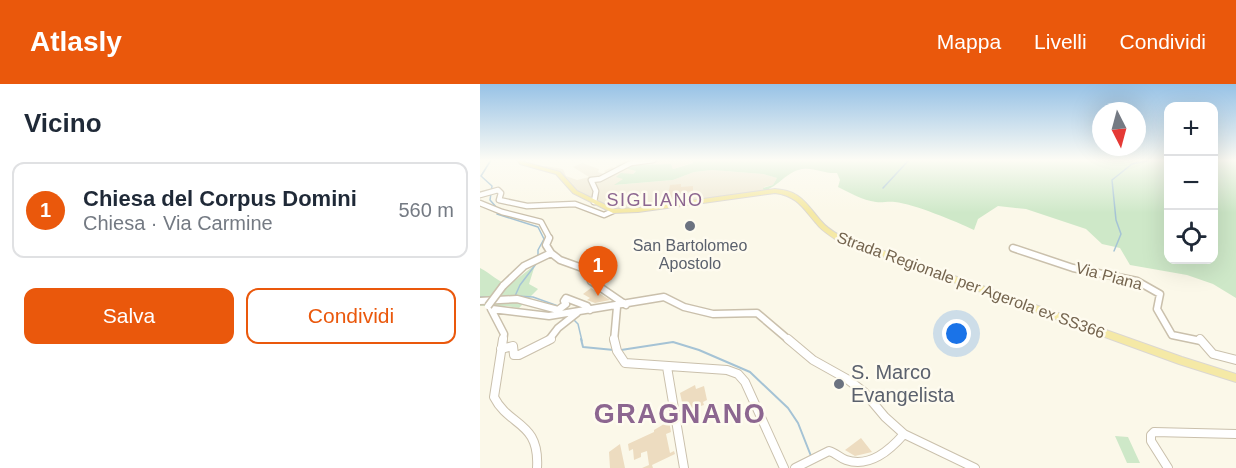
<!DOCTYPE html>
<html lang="it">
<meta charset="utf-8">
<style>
:root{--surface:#fff;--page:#f2f2f3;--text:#1f2937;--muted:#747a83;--line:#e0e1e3;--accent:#ea580c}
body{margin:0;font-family:Arial,sans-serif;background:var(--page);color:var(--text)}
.controls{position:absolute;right:18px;top:18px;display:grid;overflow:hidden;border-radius:12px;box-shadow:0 6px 24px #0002}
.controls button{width:54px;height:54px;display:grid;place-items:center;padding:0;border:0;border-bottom:2px solid var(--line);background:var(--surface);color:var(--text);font:30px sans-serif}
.compass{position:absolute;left:612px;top:18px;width:54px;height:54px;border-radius:50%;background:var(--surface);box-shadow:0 6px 24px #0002;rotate:174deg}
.you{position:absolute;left:477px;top:250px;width:21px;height:21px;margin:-15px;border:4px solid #fff;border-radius:50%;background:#1a73e8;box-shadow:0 0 0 9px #1a73e833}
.badge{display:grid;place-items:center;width:39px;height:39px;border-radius:50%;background:var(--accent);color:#fff;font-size:20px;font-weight:700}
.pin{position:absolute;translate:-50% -50px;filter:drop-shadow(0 2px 3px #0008)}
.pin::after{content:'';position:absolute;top:32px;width:21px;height:18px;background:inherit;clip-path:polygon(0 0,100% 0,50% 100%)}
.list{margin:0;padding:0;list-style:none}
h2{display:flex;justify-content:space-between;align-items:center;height:78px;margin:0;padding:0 24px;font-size:26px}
h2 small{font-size:20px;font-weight:400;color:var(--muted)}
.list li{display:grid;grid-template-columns:39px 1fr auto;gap:18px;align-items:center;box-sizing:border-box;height:96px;margin:0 12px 12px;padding:0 12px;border:2px solid var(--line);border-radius:12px}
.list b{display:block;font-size:22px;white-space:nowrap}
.list p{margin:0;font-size:20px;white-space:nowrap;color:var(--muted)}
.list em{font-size:20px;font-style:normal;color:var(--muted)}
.actions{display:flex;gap:12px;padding:18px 24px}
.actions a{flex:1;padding:14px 0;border:2px solid var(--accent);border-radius:12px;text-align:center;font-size:21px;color:var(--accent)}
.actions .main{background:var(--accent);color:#fff}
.icon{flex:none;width:33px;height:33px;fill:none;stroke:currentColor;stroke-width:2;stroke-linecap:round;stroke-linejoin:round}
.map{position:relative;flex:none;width:756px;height:384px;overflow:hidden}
header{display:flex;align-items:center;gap:36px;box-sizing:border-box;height:84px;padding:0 30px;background:var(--accent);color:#fff}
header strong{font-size:28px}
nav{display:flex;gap:33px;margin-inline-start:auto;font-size:21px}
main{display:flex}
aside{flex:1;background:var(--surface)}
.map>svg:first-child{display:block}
.residential{fill:#efe9d5}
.green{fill:#cee8c8}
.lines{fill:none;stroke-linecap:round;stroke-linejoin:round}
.stream-far1{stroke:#a5c3d5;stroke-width:1.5}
.stream{stroke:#a5c3d5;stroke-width:2}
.building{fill:#eddcc0}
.minor-far2-casing{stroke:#cac0ac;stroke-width:7}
.minor-far1-casing{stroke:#cac0ac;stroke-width:9}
.minor-casing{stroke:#cac0ac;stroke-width:10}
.major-casing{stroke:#dbd7d1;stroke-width:2}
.minor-far2{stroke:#fff;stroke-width:4.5}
.minor-far1{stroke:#fff;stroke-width:6}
.minor{stroke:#fff;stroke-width:8}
.major{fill:#f5e9a6;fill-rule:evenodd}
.minor-bridge-casing{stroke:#cac0ac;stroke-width:9;stroke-linecap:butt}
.minor-bridge{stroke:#fff;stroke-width:6}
.worship-dot{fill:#6b7280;stroke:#fefbef;stroke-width:2}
.labels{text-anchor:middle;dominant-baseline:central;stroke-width:5;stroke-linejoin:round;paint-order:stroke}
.worship-label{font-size:16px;fill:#5b616d;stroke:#fefbef}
.street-label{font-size:16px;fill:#74644e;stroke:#fefbef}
.neighbourhood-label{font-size:18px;letter-spacing:1.5px;fill:#8c6690;stroke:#fefbef}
.near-worship-label{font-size:20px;fill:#5b616d;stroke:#fefbef;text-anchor:start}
.near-district-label{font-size:27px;font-weight:bold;letter-spacing:1.5px;fill:#8c6690;stroke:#fefbef}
</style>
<header>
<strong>Atlasly</strong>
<nav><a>Mappa</a><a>Livelli</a><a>Condividi</a></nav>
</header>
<main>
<aside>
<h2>Vicino<small></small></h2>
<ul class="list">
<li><span class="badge">1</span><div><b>Chiesa del Corpus Domini</b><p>Chiesa · Via Carmine</p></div><em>560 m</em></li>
</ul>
<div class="actions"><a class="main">Salva</a><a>Condividi</a></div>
</aside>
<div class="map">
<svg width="756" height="384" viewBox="0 0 756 384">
<rect width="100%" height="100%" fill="#fbf8e9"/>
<path class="residential" d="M145 76H213L214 78 193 85 191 80 162 79 153 90 135 101 193 96 214 88 232 86 283 90 297 94 293 101 284 103V107L140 125 128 123 94 106 80 89 62 83 66 82 83 85 86 92 97 96 109 93 93 83 102 79 119 85 118 88 126 91 128 90 124 87 132 83 138 87 142 84 136 82Z"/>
<path class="green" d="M213 76H688V176H734V76H756V214L733 200 707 191 650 181 640 164 622 160 606 145 546 125 518 122 498 135 494 146C475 137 434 120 415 118 408 117 402 119 396 118 382 116 370 109 358 103L360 96 357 89C345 90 334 83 322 85 306 88 299 102 284 107L283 104 293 101 297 94 283 90 232 86 214 88 193 96 134 101 143 95 136 93 141 89 153 90 156 87 145 84 150 81 191 80 193 85 213 79Z
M55 181 49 200 58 205 39 224 27 222H0V184C10 189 18 198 29 201Z
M635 352 648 353 660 379H647Z"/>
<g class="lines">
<path class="stream-far1" d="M11 76 1 92 12 102 10 116 17 124
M403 104 429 76
M17 130 58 143 64 155 58 166V173
M634 167 641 150 636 136 632 96 652 80 670 76
M35 212 40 201 56 180
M37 212 53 213 78 222
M0 213H11
M94 236 98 240 102 257"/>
<path class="stream" d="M101 255 103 263 134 266
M141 266 193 258 219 266 270 288 308 324 318 339 331 372"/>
</g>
<path class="building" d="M201 100V103L213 102V107L196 109 197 114 183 117 188 111 190 101Z
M111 204 130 216 115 219 107 216 110 214 103 210Z
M215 301 216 305 224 302 227 316 223 318 224 321 204 327 200 309Z
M189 337 191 348 186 350 190 369 194 367 195 370 172 381 173 384H162L169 381 167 367 161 369V373L154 376 153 365 149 367 148 360 174 348V346Z
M381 354 392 368 375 372 365 366Z
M140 360 145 384H130L129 368Z"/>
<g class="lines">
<g class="minor-far2-casing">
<path id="minor-far2" d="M0 111 18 106 21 109 19 116 47 122 95 120 124 131 133 127
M114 118 116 107 111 96 120 95 151 79 173 76
M0 119 22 128 61 138 69 153 68 156"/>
</g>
<g class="minor-far1-casing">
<path id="minor-far1" d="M533 164 593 184 657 197 680 210 677 225 692 251 721 257
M71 169 80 176 119 190 111 197 146 221
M23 202 44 182 71 169 66 161 69 154
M0 217 37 215 78 226 86 220 84 217 86 214 107 222 110 226
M11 225 24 250 23 257
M12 225 69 232 184 213 204 223 233 230 277 229 310 257
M68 257 78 244 97 229
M134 257 137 223"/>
</g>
<g class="minor-casing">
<path id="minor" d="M23 255 14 313C29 343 60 337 57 384
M134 255 137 267 145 279 247 286 258 290 265 298 304 384
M308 255 333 276 367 295 384 308 405 333 424 350 495 384
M720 255 733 270 756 276
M21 265 33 262 34 271H39L71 255
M187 283 204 384
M315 384 349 367C356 369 360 374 366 376 390 384 410 366 424 350
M688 384 671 357V351L674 348 756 350"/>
</g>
<g class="major-casing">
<path id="major" d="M37 76H42L44 78 80 88 97 107 134 125 158 124 295 105C303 106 311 107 318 112 327 118 333 128 341 137 346 143 352 147 359 151L702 273 756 290V298L699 280 355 155C348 150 341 146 336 139 323 124 317 112 295 109L158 128 133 129 93 109 76 90 40 80Z"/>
</g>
<use href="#minor-far2" class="minor-far2"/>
<use href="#minor-far1" class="minor-far1"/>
<use href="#minor" class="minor"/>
<use href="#major" class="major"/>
<g class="minor-bridge-casing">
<path id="minor-bridge" d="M8 222 23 202"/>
</g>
<use href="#minor-bridge" class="minor-bridge"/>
</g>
<linearGradient id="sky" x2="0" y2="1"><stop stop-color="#97c2e6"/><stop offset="0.59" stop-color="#fdfcf5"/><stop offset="1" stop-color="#fdfcf5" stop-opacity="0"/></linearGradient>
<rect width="756" height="129" fill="url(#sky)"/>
<g class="worship-dot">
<circle cx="210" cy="142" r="6"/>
<circle cx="359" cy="300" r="6"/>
</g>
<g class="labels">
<g class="worship-label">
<text x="210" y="161">San Bartolomeo<tspan x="210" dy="18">Apostolo</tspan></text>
</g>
<g class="street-label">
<text transform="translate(629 192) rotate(15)">Via Piana</text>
<text transform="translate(491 201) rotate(20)">Strada Regionale per Agerola ex SS366</text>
</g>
<g class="neighbourhood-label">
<text x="175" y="116">SIGLIANO</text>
</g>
<g class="near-worship-label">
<text x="371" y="288">S. Marco<tspan x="371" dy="23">Evangelista</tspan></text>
</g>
<g class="near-district-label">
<text x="200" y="330">GRAGNANO</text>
</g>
</g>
</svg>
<div class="controls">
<button>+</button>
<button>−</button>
<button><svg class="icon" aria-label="locate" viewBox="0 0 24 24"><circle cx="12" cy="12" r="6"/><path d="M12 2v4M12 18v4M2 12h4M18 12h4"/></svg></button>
</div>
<svg class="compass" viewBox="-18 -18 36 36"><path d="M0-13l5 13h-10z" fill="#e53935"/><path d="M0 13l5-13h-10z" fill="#747a83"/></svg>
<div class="you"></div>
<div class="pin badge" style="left:118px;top:212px">1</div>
</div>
</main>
